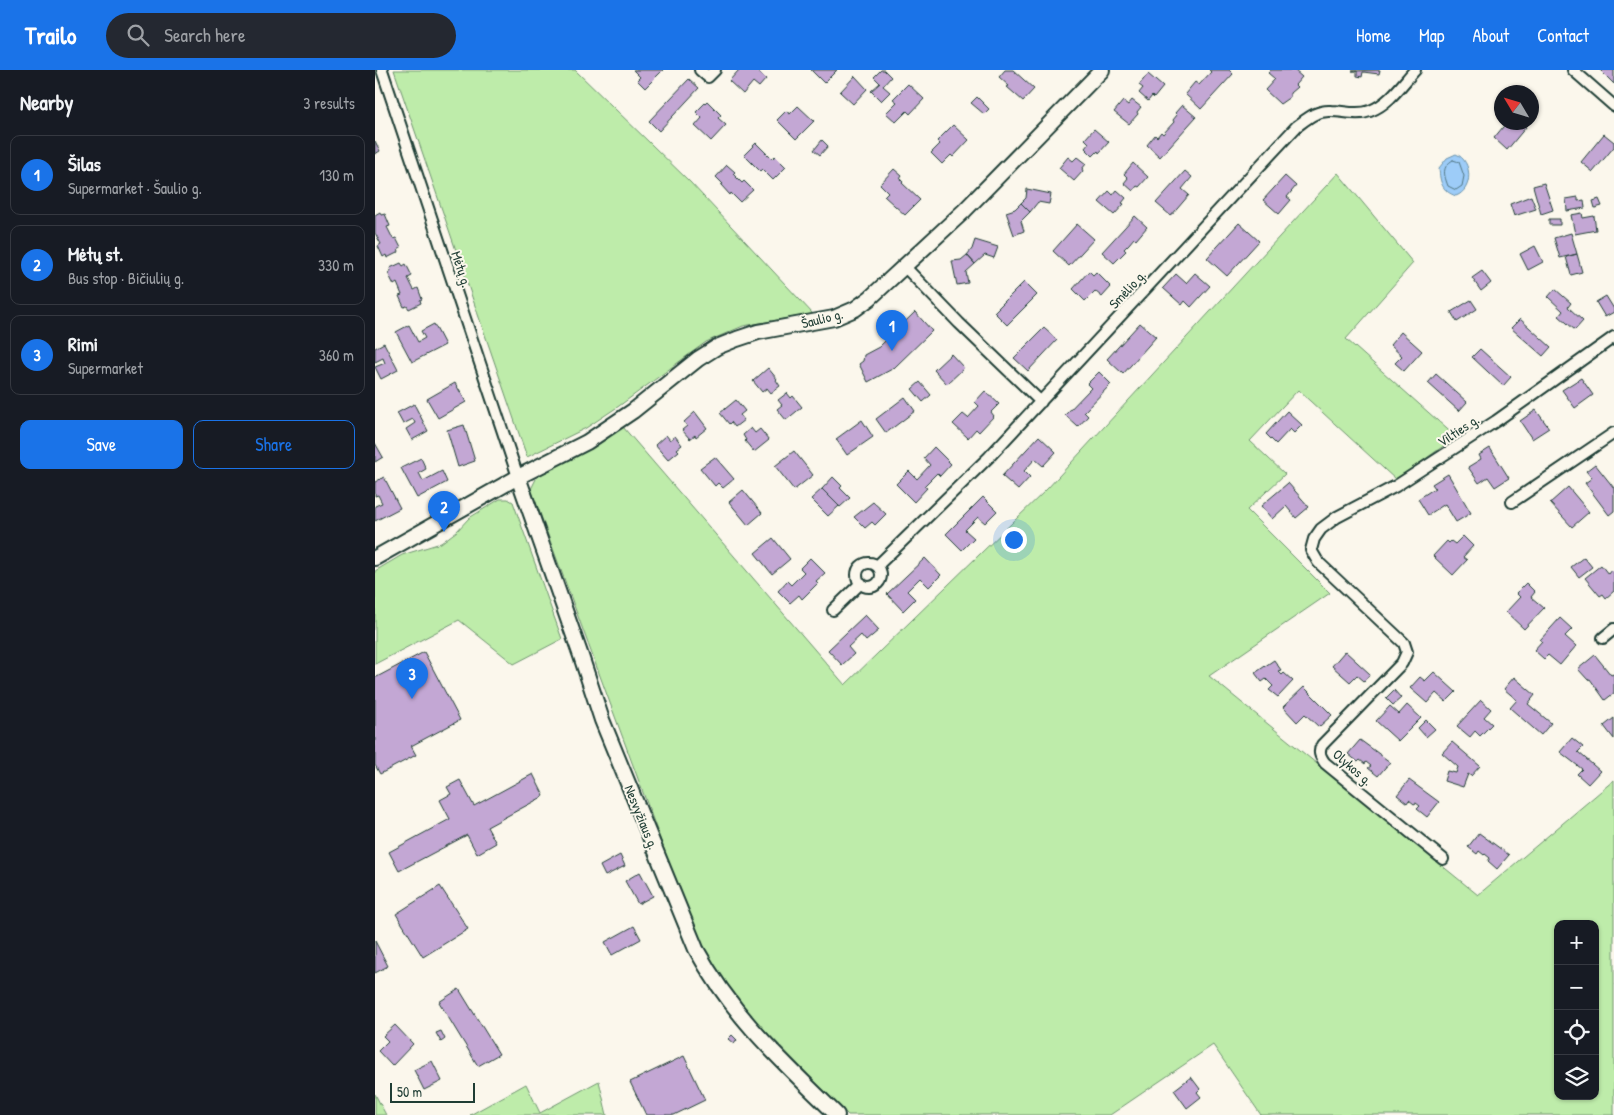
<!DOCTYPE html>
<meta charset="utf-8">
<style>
:root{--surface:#171b24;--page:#242831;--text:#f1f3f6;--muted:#9ea1a6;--line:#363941;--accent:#1a73e8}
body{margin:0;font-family:"Patrick Hand",sans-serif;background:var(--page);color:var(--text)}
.controls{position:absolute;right:15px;bottom:15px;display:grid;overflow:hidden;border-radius:10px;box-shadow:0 1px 4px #0004}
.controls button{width:45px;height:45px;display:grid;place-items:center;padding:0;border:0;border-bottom:1px solid var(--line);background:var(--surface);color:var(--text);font:25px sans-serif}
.compass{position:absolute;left:1119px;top:15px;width:45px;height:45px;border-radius:50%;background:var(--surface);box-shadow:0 1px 4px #0004;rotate:308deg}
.scale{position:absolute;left:15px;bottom:12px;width:85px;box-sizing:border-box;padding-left:5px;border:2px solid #1f3d34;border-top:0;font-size:14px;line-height:18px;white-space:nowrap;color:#1f3d34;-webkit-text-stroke:4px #fbf7ec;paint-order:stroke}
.you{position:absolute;left:638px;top:469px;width:18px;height:18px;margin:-12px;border:4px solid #fff;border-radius:50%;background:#1a73e8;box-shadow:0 0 0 8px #1a73e833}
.badge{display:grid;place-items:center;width:32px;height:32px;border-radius:50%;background:var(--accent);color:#fff;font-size:16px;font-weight:700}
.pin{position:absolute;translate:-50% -41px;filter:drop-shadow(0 1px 2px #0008)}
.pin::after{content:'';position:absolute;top:26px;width:18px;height:15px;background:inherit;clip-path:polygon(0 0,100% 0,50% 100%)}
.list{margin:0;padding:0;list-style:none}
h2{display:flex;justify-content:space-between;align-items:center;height:65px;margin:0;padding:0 20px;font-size:21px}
h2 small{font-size:16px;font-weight:400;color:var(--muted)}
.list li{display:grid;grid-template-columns:32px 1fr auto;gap:15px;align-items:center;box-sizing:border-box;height:80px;margin:0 10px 10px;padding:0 10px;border:1px solid var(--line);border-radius:10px}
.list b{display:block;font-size:19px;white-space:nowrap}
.list p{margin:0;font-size:16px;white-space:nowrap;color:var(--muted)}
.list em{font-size:16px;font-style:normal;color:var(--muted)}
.actions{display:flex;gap:10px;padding:15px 20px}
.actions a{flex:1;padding:11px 0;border:1px solid var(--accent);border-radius:10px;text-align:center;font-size:18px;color:var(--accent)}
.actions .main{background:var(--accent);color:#fff}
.icon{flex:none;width:28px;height:28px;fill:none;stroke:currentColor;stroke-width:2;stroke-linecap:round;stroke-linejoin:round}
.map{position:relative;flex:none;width:1239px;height:1045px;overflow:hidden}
header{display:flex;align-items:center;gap:30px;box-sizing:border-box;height:70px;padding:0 25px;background:var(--accent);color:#fff}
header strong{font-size:24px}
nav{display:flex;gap:28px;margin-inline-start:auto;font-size:18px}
.search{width:350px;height:45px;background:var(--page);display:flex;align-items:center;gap:12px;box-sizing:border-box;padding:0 18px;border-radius:28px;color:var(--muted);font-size:19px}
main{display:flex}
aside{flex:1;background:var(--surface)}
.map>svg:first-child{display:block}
.green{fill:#beecaa;stroke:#6e946f;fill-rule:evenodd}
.water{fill:#9dccf8;stroke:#6b93aa}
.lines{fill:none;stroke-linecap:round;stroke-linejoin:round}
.shore{stroke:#517682;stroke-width:1}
.building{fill:#c3a7d4;stroke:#1f3d34}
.street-casing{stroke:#1f3d34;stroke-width:14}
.secondary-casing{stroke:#1f3d34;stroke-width:18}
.street{stroke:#fbf7ec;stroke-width:10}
.secondary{stroke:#fbf7ec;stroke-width:14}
.labels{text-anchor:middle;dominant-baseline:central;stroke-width:4;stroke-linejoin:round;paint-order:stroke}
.street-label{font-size:14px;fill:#1f3d34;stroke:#fbf7ec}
</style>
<header>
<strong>Trailo</strong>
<div class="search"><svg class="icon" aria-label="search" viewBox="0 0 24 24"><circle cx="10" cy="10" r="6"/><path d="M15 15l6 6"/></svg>Search here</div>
<nav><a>Home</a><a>Map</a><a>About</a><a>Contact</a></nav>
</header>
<main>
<aside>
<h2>Nearby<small>3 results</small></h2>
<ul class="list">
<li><span class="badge">1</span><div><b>Šilas</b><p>Supermarket · Šaulio g.</p></div><em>130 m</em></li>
<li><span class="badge">2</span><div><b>Mėtų st.</b><p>Bus stop · Bičiulių g.</p></div><em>330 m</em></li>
<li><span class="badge">3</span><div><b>Rimi</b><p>Supermarket</p></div><em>360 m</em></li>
</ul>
<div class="actions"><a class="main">Save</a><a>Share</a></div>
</aside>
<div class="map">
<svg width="1239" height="1045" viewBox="0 0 1239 1045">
<rect width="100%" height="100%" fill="#fbf7ec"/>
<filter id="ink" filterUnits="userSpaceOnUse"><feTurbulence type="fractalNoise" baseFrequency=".02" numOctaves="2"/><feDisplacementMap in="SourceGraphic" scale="10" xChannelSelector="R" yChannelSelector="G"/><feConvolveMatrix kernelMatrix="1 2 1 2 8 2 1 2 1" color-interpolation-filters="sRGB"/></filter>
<g filter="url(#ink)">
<path class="green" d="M19 0H200L315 112 438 244 368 256 331 272 244 336 211 358 152 387Z
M963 103 1038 193 971 269 1081 367 1021 410 923 320 875 371 910 404 872 440 955 523 834 606 1103 825 1239 710V1045H886L838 975 735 1045H473L373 943 343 903 321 866 156 419 161 409 167 402 211 381 248 357 470 615 672 419ZM1183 854H1220V1026H1183Z
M125 429H133L138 432 187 569 139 594 84 550 0 594V501L27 485 66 473 82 461 94 448Z
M224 1011 232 1045H95L151 1014 165 1043Z
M0 1024 11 1045H0Z"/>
<path class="water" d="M1081 84C1098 91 1098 120 1081 126 1067 121 1065 113 1064 98L1072 88Z"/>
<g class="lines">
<path class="shore" d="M1078 90 1084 92 1089 106 1087 116 1081 120 1073 116C1069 105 1066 97 1078 90Z"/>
</g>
<path class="building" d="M258 0H288L270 18 262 10 265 7Z
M364 0H381L391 9 384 17 378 12 368 24 354 11Z
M436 0H462L449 13Z
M506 0H509L516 7 508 16 515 22 506 31 496 21 505 13 499 7Z
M630 0H638L659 19 648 31 632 17 634 16 624 7Z
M834 0H854L858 4 826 39 810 24 820 12 824 15 836 2Z
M896 0H919L927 7 920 15 922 17 915 23V27L905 34 890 20 900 9 893 3Z
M1005 0 1004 4 988 2 987 7 982 6V1H977Z
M1225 0H1239V14Z
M773 4 788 17 779 28 777 26 773 31 764 23 768 18 764 15Z
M480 6 492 19 478 34 465 22Z
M314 9 324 18 284 61 274 51Z
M533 14 549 29 535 44 532 41 521 52 511 43 522 32 518 29Z
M602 27 614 39 609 44 596 33Z
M757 30 766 37 762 42 763 44 754 54 739 42 748 31 753 35Z
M332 31 346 45 343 48 351 55 336 71 320 56 327 48 321 42Z
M807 35 821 47 785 87 772 75 780 65 782 67 786 62 788 64 799 52 798 50 802 45 800 43Z
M423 36 439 51 421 69 402 50 411 41 415 44Z
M1132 52H1145L1151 57 1132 80 1119 68Z
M578 55 594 70 578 87 576 85 567 94 556 83 565 74 562 71Z
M719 59 734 72 724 83 723 81 718 86 710 78 714 73 710 69Z
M1229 64 1239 72V77L1218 102 1206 92Z
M447 70 453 76 445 85 439 80Z
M0 71 5 81 0 84Z
M381 73 397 89 400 86 411 97 398 110 387 99 385 101 369 85Z
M693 87 698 91 702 87 711 94 707 99 708 101 699 111 684 98Z
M758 93 773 107 764 117 762 116 758 121 749 113 753 108 749 104Z
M352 95 360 102 358 104 367 113 369 111 378 120 365 132 356 123 355 125 346 115 348 114 341 107Z
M519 99 527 106 525 109 528 112 527 113 545 130 530 145 509 126 513 122 505 114Z
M810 101 817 107 807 119 814 125 796 146 781 133Z
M910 106 921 116 912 127 916 130 904 144 888 130Z
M1169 113 1178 140 1166 144 1158 116Z
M652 119 676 124 674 134 663 132 655 142 646 133 651 128Z
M742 120 751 128 747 133 749 134 739 145 724 132 734 121 738 125Z
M1156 126 1161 139 1139 146 1135 134Z
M1203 127V131L1209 130 1210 138 1192 141 1191 129Z
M1224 129 1227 136 1220 138 1218 131Z
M646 133 655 142 646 151 649 161 639 165 631 142 640 139Z
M5 142 6 145 10 144 15 156 12 157 18 169 21 168 26 178 23 180 24 182 12 188 11 185 8 187 3 176 6 174 0 163V145Z
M1207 143 1208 148 1219 146 1221 160 1200 164 1196 145Z
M760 146 772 157 761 170 759 168 754 174 749 179 751 181 739 193 727 182Z
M1174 149H1185V155H1174Z
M864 153 884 171 852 206 832 188Z
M702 154 719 169 694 196 678 181Z
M1196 163 1202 184 1185 188 1179 168Z
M600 170 623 177 619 188 610 185 600 194 592 185 597 179Z
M1160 176 1168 192 1153 200 1145 184Z
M1202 184 1207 202 1196 205 1191 187Z
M592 185 600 194 591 202 593 213 582 215 577 191 586 190Z
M26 193 28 196 31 194 37 206 33 208 39 220 43 218 47 229 45 230 46 233 34 239 32 236 29 237 24 226 27 225 22 213 19 215 13 203 16 201 15 198Z
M714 201 718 205 721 202 736 217 727 227 720 221 710 231 698 219Z
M1107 201 1116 213 1106 221 1097 208Z
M820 203 835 216 816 237 810 231 807 235 788 218 801 204 811 213Z
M649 212 662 225 632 255 619 242Z
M1180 219 1196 233 1193 237 1208 251 1200 260 1184 246 1188 241 1173 227Z
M1231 226 1239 239V242L1230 247 1221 232Z
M1096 230 1102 239 1082 252 1076 242Z
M540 242 557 261 519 298 493 312 484 294 488 291 489 285 504 277Z
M1145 249 1176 277 1168 286 1136 258Z
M765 253 781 267 748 304 732 289Z
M59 254 70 275 37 292 21 262 34 255 43 272 50 268 46 261Z
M669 258 682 270 653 301 639 288Z
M1026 262 1047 281 1029 301 1020 293 1027 286 1015 275Z
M9 273 23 300 6 309 0 297 10 293 8 288 0 292V278Z
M1105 279 1136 307 1128 316 1097 287Z
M576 284 589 298 572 314 559 300Z
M393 298 402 309 401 310 405 316 396 323 392 318 387 322 378 311Z
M724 302 736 314 709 342 713 346 703 357 690 345 716 318 712 314Z
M1061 304 1092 332 1084 341 1053 313Z
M1206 308 1218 325 1200 338 1187 320Z
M545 312 556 325 548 332 537 319Z
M80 313 91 332 63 348 52 329Z
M610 321 624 334 616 342 619 346 604 362 601 359 593 368 578 354 588 344 593 348 604 336 600 332Z
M412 323 416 328 418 326 427 337 411 350 402 339 407 335 403 330Z
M530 327 540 341 511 363 501 349Z
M361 330 370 341 365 345 369 350 360 357 356 352 354 354 345 343Z
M39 334 53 361 37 370 31 359 40 353 38 349 28 354 22 343Z
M1161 340 1174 358 1157 369 1145 351Z
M912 341 927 355 919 363 915 359 901 374 891 364Z
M320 342 332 358 321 367 320 365 315 369 307 360 312 356 309 352Z
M487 350 498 367 472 385 461 369Z
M89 355 100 391 83 397 72 360Z
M376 358 380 363 385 359 394 370 379 382 370 371 371 370 368 365Z
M291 365 295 370 300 366 307 375 302 379 304 381 293 390 280 375Z
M664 366 681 382 668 396 660 389 649 401 655 407 643 420 627 406Z
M0 373 8 387 0 392Z
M559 377 576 394 565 406 562 403 549 416 552 418 539 432 521 414 534 401 542 409 555 395 549 388Z
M1115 378 1134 408 1120 417 1113 407 1104 413 1093 397 1106 389 1104 385Z
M419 381 438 405 419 420 400 396Z
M340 387 359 409 348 418 343 413 340 416 325 398Z
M46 388 51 399 44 403 48 411 67 401 72 412 42 428 26 398Z
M1220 394 1239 418V441L1234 445 1210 413 1217 408 1211 401Z
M1073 404 1096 443 1081 452 1070 434 1053 445 1043 429 1060 418 1057 414Z
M9 407 25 438 0 451V436L7 433 3 425 0 426V412Z
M458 407 467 416 465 418 475 428 465 437 447 419Z
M913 413 934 437 921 448 911 436 897 449 886 436Z
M1193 417 1214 442 1197 457 1175 433Z
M447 419 464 436 453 446 436 429Z
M368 420 387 443 373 455 354 432Z
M608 427 622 441 610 453 603 447 590 460 599 468 587 480 571 464Z
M498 432 511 444 500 455 497 452 490 458 479 447Z
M1088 466 1098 476 1088 487 1092 490 1078 505 1058 486 1072 471 1074 473 1076 471 1080 474Z
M398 468 415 489 397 504 380 483Z
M1209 487 1217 497 1204 507 1196 497Z
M435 488 450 503 441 511 443 513 427 529 424 525 415 533 403 521 412 511 416 515 429 502 425 498Z
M550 488 566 505 554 517 545 508 532 521 540 529 528 541 512 524Z
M1226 495 1233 504 1236 500 1239 503V521L1231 528 1228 524 1225 526 1210 508Z
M1151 513 1160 522 1156 527 1169 538 1149 559 1131 542 1145 527 1141 523Z
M490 545 504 560 491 571 486 565 473 577 479 584 467 595 453 580Z
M1185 548 1197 559 1190 566 1201 576 1185 595 1173 585 1169 589 1159 580 1167 571 1165 570Z
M970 581 995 604 989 611 982 605 975 612 957 596Z
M49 582 85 650 36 676 41 685 5 704 0 695V608Z
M1220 585 1236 605 1238 604 1239 606V623L1230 630 1215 609 1213 610 1203 599Z
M899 590 906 600 903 601 907 605 909 603 918 611 903 627 894 620 898 616 891 609 887 612 880 603Z
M1059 602 1081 622 1071 632 1061 623 1052 633 1035 618 1045 607 1050 611Z
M1139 607 1160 625 1153 634 1176 653 1166 665 1135 638 1142 630 1129 619Z
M929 617 957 645 944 657 930 644 922 652 908 637Z
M1019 620 1026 628 1018 635 1011 628Z
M1106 630 1116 639 1109 647 1117 654 1105 666 1100 661 1095 667 1082 656Z
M1032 635 1046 648 1023 671 1001 651 1015 636 1024 644Z
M1239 648V669L1229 656Z
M1051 650 1060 659 1051 667 1043 658Z
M1197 668 1208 677 1203 682 1225 701 1213 714 1202 704 1207 699 1185 682Z
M985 670 1015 692 1003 706 993 698 996 696 991 692 990 694 985 690 983 692 973 684Z
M1077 672 1105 696 1096 706 1093 704 1088 717 1069 711 1072 701 1081 703 1083 697 1067 683Z
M158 704 169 726 112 757 121 773 102 784 92 765 24 801 14 782 75 749 65 730 76 724 72 717 85 710 99 736Z
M1034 710 1064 732 1052 747 1042 739 1045 736 1041 733 1039 734 1034 730 1032 733 1022 725Z
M1104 763 1134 785 1122 799 1113 791 1115 788 1110 784 1109 785 1104 781 1102 784 1093 777Z
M245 785 250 796 230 806 225 796Z
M265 802 278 826 263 834 250 811Z
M65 816 93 859 48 887 21 844Z
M259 856 266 869 237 885 230 872Z
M0 871 13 896 0 903Z
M84 919 124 984 103 996 64 932Z
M20 955 38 974 17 996 3 981 13 971 8 966Z
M66 961 70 969 66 972 61 963Z
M357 965 362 970 359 974 353 969Z
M309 986 330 1030 299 1045H271L255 1012Z
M57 991 67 1011 49 1020 39 1000Z
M816 1007 825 1019 822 1022 826 1027 812 1038 799 1020Z"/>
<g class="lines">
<g class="street-casing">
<path id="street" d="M7 0 143 407
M325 0 333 7 340 0
M1198 0 1239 36
M530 197 584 253 666 332
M1137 432 1239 363
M482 505a12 12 0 1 1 24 0a12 12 0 1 1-24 0Z
M502 496 614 387 922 56C933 48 942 40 956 41 969 41 982 46 995 41 1014 34 1027 14 1040 0
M458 540 486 513
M1228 568 1239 559
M1068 789 950 693C945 686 943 682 947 675L1027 593 1032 582 1029 573 943 492 936 480 939 469 946 459 962 447 1021 416 1121 351 1239 267"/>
</g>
<g class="secondary-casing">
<path id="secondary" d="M143 407 206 586 227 650 321 879C358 947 408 992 462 1045
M0 488 143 407 212 372 258 341 323 289 342 277 362 269 383 262 459 248 480 239 495 228 589 141 727 0"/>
</g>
<use href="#street" class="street"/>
<use href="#secondary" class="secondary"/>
</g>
</g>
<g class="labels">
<g class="street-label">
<text transform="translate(87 199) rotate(72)">Mėtų g.</text>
<text transform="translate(752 219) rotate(-47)">Smėlio g.</text>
<text transform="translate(447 248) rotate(-14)">Šaulio g.</text>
<text transform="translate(1083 360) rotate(-33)">Vilties g.</text>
<text transform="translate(978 697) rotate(41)">Olykos g.</text>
<text transform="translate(267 747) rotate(68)">Nesvyžiaus g.</text>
</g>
</g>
</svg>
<div class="controls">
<button>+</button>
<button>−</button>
<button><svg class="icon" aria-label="locate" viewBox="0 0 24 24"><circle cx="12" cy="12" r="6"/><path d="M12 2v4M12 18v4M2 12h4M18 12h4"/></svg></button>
<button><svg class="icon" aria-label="layers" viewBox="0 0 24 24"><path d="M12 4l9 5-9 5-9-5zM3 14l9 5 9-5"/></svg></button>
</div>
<svg class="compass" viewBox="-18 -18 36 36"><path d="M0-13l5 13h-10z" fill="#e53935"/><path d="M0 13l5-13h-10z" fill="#9ea1a6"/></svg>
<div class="scale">50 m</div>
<div class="you"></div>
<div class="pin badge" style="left:517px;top:281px">1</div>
<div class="pin badge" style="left:69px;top:462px">2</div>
<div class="pin badge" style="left:37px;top:629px">3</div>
</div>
</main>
